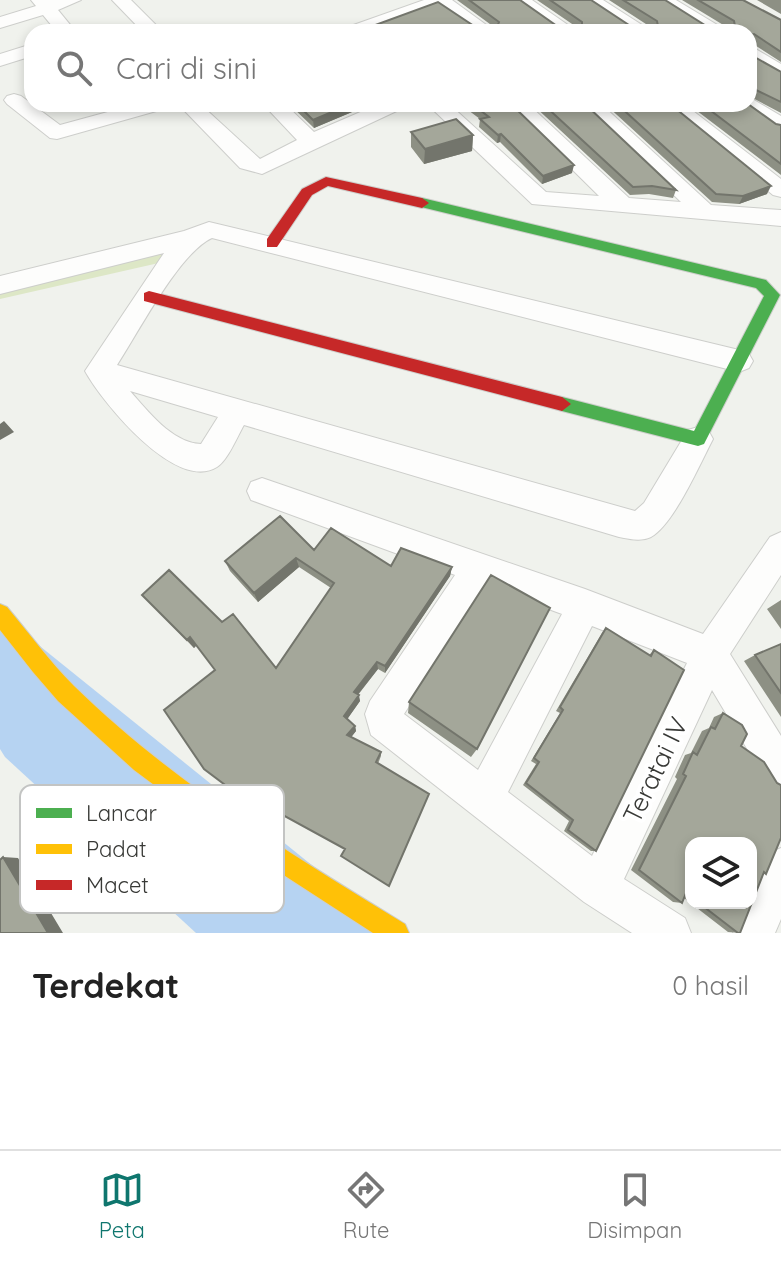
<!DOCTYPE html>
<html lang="id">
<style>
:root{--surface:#fff;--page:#f6f6f6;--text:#222;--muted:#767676;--line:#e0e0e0;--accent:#0f766e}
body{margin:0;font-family:Quicksand,sans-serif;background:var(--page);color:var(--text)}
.controls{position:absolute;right:24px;bottom:24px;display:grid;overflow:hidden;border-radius:16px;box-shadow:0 4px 12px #0003}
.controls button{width:72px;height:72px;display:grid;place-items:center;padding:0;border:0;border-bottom:2px solid var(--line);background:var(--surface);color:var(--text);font:40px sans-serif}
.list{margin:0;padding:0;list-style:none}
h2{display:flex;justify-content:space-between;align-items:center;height:104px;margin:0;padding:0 32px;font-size:34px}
h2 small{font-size:26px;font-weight:400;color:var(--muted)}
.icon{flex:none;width:44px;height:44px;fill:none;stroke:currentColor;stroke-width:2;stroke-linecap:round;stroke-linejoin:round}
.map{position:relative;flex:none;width:781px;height:933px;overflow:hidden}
.search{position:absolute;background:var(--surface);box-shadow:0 4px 12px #0003;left:24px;right:24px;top:24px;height:88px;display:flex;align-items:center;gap:20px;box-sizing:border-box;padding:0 28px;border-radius:24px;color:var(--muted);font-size:30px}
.sheet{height:216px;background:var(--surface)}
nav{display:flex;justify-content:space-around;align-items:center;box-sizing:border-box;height:112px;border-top:2px solid var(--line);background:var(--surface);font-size:22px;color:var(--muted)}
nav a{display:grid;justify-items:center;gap:4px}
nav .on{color:var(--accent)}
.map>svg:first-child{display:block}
.green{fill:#dde7c6}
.water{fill:#b6d3f2}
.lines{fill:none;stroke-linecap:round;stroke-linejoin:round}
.street-casing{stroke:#cdcecb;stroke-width:2}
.fast-casing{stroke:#cdcecb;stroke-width:2}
.slow-casing{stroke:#cdcecb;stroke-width:2}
.jam-casing{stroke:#cdcecb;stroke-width:2}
.street{fill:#fdfdfc;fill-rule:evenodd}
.fast{fill:#4caf50;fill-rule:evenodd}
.slow{fill:#ffc107;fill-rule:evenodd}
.jam{fill:#c62828;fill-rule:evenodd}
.wall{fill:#8d9084;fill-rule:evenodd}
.shaded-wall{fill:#73756c}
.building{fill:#a4a79a;stroke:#73756c;stroke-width:2}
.labels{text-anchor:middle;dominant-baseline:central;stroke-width:8;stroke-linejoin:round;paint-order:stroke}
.near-street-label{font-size:26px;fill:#383936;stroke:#fff}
.key{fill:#fff;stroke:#c3c4c3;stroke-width:2}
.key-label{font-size:22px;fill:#383936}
</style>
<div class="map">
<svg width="781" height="933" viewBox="0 0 781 933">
<rect width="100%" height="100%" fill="#f0f2ed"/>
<path class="green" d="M191 238 172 260 0 299V285Z"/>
<path class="water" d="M0 614 396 933H196L5 757 0 749Z"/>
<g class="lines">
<g class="street-casing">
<path id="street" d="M31 0H81L58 10 76 32H57L43 15 0 28V17L36 6Z
M112 0H131L163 32H143Z
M424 0H452L496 32H475L438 7 369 32H343L345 28Z
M511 0H532L578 32H557Z
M581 0H603L653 32H631Z
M654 0H676L729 32H707Z
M32 44V56L0 66V54Z
M749 45 781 64V79L749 60Z
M14 94 21 96 60 125 137 104H170L167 108 57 139 50 138 7 104 4 100 7 96Z
M749 97 781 116V132L774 130 742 107 740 104H749Z
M178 104H200L260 159 297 140 263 104H285L314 132 379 104H406L403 108 262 174 240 168Z
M427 104H449L546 192 599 196 506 104H528L629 198 681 202 579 104H601L711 205 781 210V226L532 204Z
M661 104H684L781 179V197L773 195Z
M209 222 739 350 749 354 753 361 749 368 739 372 212 238C179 253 138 333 117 365L635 511 644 503 688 430 698 427 708 430 713 439C700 464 674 524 651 537 641 542 630 539 619 537L244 425C237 437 228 460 217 467 176 493 102 402 85 371L164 253 0 294V276L184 231ZM130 391 218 417 201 444C172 443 148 411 130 391Z
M262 478 585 589 703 634 770 537 781 532V575L730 654 781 736V790L768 784 712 690 624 879 685 918 691 933H632L584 902 371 735 365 714 370 701 455 575 251 500 247 491 251 482ZM486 586 562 614 478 770 404 714ZM592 626 687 663 592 856 508 792Z
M781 848V919L775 933H733L745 903H751V890L767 854Z"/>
</g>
<g class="fast-casing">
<path id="fast" d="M422 198 766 280 780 295 704 444 698 446 562 411 553 404 562 397 694 431 764 296 756 288 417 206 415 203Z"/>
</g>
<g class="slow-casing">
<path id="slow" d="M0 604 7 607C29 633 50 662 74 686 172 782 289 853 405 924L409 933H373L216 831 134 770 58 701 33 672 0 630Z"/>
</g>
<g class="jam-casing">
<path id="jam" d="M326 177 422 198 429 203 422 208 328 186 312 195 277 247H267V239L302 189Z
M149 291 562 397 571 404 562 411 144 301V293Z"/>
</g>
<use href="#street" class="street"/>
<use href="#fast" class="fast"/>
<use href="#slow" class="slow"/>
<use href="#jam" class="jam"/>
</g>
<path class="wall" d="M457 0H520L557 26H575L537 0H591L632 27 649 26 609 0H665L708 27 725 26 682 0H743L781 20V62L750 42 751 55 781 72V113L749 96V32H346L359 27H370L438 2 474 26 494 27Z
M757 0H781V14Z
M289 104H371L314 128Z
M460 104H511L572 173 542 184 500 142 497 143 479 127 480 119Z
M532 104H585L676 190 673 198 649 194 630 195Z
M605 104H670L767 194 739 204 712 202Z
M688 104H748L776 124 781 125V175Z
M411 132 473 135 472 151 424 164 411 147Z
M314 550 391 566 452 567 450 576 385 673 378 669 358 695 360 701 347 719 355 726 356 731 351 737 381 752V756L345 849 266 806 262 811 215 670 196 645 194 648 142 595 222 622 276 668 331 588 299 567 258 602 230 571 225 561Z
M781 600V629L767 609Z
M606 628 649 655 654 650 596 851H591L564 831 569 821 523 785 536 764 531 761 560 713 556 711 602 633Z
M781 644V717L744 661 755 655Z
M409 702 477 749 471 757 408 713Z
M723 713 741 746 766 874H763L740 933 728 932 684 898 682 903 673 902 631 870 677 779 675 777 685 755 691 753 702 731 709 728 714 717ZM691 843 751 903H691Z"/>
<path class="shaded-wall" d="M351 104H371L314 128 313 120Z
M501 134 500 142 497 143 498 135Z
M473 135 472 151 424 164 425 149Z
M574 165 572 173 542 184 543 176Z
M771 186 767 194 739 204 743 196Z
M4 421 14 432 0 440V424Z
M296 558 299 567 258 602 254 593Z
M452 567 450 576 385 673V666Z
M190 637 197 645 194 648 187 640Z
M377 662 378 669 355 698 354 692Z
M359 695 360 701 346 721 344 716Z
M355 726 356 731 349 740 347 735Z
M261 803 266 806 262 811 257 809Z
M3 857 18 858 63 933H48Z"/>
<path class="building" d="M469 0H520L557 26H582V22L550 0H591L632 27 658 26 657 21 623 0H665L708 27 735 26 734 21 698 0H743L781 20V52L754 34 750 35 751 55 781 72V102L750 87 749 93V32H346L359 27H370L438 2 474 26 497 27 499 22Z
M297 104H351L313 120Z
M472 104H511L574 165 543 176 501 134 498 135 480 119 489 117Z
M543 104H585L676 190 652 186 633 187Z
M617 104H670L771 186 743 196 716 194Z
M702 104H748L776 124 781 125V164Z
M456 119 473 135 425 149 411 132Z
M280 516 314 550 331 528 391 566 401 548 452 567 385 666 377 662 354 692 359 695 344 716 355 726 347 735 381 752 376 762 429 794 389 886 341 856 345 849 261 803 257 809 204 769 164 710 215 670 190 637 187 640 142 595 169 570 222 622 233 614 276 668 334 583 296 558 254 593 225 561Z
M491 575 550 608 477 749 409 702Z
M606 628 651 656 654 650 684 670 596 851 568 830 573 820 526 783 539 762 534 758 563 710 560 707Z
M781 644V693L755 655Z
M723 713 742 725 747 734 741 746 764 762 777 783 781 785V838L766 874 764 872 740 933H738L699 903H751V843H691V897L686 893 682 903 639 870 686 776 683 774 693 752 697 755 711 727 715 729Z
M3 857 48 933H0V860Z"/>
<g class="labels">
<g class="near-street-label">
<text transform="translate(655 770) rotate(-64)">Teratai IV</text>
</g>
</g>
<rect x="20" y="785" width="264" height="128" rx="12" class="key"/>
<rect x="36" y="808" width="36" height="10" fill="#4caf50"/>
<rect x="36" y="844" width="36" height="10" fill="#ffc107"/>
<rect x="36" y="880" width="36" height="10" fill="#c62828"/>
<g class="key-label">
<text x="86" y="821">Lancar</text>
<text x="86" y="857">Padat</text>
<text x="86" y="893">Macet</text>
</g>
</svg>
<div class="controls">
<button><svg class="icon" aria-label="layers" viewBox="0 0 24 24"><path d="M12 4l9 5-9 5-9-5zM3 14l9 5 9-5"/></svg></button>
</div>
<div class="search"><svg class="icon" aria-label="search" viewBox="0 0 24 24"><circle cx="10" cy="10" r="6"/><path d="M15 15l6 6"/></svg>Cari di sini</div>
</div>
<section class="sheet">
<h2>Terdekat<small>0 hasil</small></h2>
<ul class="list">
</ul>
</section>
<nav>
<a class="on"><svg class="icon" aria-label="map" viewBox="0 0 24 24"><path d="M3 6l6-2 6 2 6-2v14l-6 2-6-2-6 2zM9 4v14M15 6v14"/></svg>Peta</a>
<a><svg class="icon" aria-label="directions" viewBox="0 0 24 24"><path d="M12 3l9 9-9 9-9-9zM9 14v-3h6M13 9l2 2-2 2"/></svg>Rute</a>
<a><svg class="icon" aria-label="saved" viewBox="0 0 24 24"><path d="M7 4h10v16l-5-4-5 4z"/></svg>Disimpan</a>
</nav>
